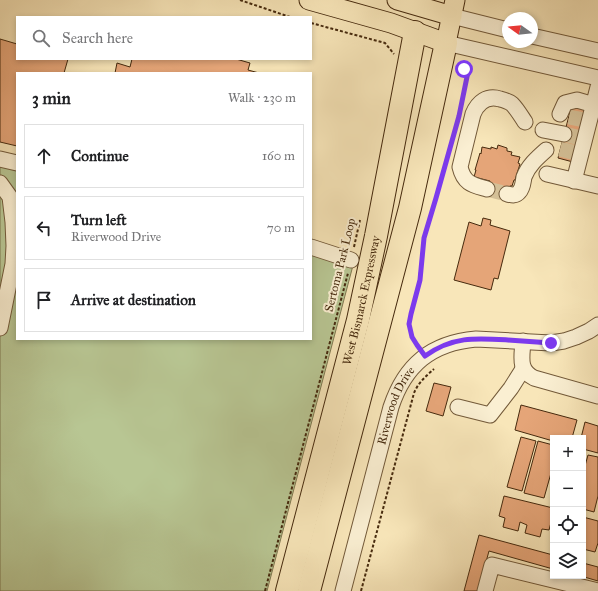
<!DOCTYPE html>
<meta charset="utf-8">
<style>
:root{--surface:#fff;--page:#f6f6f6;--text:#202124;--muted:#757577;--line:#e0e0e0}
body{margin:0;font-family:"IM FELL Great Primer",serif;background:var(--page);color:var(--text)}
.controls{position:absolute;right:12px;bottom:12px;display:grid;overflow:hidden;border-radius:0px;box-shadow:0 2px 6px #0003}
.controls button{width:36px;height:36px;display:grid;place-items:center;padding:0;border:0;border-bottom:1px solid var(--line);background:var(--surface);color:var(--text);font:20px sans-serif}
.compass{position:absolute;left:502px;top:12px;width:36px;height:36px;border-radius:50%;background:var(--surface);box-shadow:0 2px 6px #0003;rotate:285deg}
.stop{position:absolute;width:12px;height:12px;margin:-9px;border:3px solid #7c3aed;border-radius:50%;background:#fff}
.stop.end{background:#7c3aed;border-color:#fff;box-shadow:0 1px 4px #0008}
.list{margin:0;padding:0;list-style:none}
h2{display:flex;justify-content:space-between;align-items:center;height:52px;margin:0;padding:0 16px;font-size:17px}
h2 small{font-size:13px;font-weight:400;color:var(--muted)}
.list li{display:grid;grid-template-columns:26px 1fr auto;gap:12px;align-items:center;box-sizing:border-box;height:64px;margin:0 8px 8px;padding:0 8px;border:1px solid var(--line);border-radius:0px}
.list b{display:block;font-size:15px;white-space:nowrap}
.list p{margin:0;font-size:13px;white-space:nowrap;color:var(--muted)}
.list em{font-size:13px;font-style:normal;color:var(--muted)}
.icon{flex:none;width:22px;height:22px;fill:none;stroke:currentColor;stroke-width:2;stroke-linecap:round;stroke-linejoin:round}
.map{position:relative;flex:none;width:598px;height:591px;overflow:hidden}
.search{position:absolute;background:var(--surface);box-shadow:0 2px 6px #0003;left:16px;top:16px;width:296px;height:44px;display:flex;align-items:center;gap:10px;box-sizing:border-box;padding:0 14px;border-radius:0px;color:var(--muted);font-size:15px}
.panel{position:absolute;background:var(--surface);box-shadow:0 2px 6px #0003;left:16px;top:72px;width:296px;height:268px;border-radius:0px}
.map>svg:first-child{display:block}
.green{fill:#b8c693;stroke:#7f7850}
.building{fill:#e5a578;stroke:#462a0e}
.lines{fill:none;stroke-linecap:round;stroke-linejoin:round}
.minor-tunnel{stroke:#d4c097;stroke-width:15;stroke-dasharray:15 8;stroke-linecap:butt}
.minor-casing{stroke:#725939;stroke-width:17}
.major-casing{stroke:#462a0e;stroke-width:21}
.highway-casing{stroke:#462a0e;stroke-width:24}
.path{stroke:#462a0e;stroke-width:2;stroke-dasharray:3 2;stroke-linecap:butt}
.minor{stroke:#faefd2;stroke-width:15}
.major{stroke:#f8e6b9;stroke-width:19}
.highway{stroke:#f8e6b9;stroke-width:22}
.route{stroke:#7c3aed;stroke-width:5}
.labels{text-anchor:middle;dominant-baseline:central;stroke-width:4;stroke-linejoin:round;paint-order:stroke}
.street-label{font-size:12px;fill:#462a0e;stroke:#faefd2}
</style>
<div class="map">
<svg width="598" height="591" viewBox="0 0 598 591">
<rect width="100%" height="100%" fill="#f8e6b9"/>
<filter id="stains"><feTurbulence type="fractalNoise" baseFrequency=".005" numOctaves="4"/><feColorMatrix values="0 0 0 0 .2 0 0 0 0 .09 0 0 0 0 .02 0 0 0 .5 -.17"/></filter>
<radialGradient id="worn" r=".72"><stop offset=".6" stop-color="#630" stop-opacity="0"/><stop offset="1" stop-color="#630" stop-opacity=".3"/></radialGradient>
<path class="green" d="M0 154 17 159V339H311V241L356 254 267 591H0Z"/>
<path class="building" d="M0 39 17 44V59H68L64 73H17V146L0 142Z
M132 59H236L250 63 248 70 259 73H115L117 63 130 67Z
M572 104 587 108 573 162 558 158Z
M498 145 507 148V151L512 152 511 155 520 157 518 163 520 164 515 180H514L512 186H510L506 200 486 195 490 181 474 177 476 170H475L480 153 481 154 482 147 491 149V147L497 149Z
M483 218 491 220 490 225 510 231 498 279 494 278 491 290 454 280 469 222 481 226Z
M434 383 451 387 443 416 426 411Z
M521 405 577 420 572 438H553V441L515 430Z
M585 422 598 426V453L583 449V438H581Z
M521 437 536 441 522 491 507 487Z
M538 441 553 445V466L544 498 524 493Z
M588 455 598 457V496L594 512 583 509V473Z
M504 496 553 508V515L549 530 542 529 540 537 525 533 527 525 520 522 518 531 503 527 505 518 499 516Z
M583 517 598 521V543L595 552 583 549Z
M479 535 553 555V569L489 551 478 591H464Z
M583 563 598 567V581L581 576H583Z"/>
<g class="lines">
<path class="minor-tunnel" d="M569 117 584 120
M564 134 580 138
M560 149 576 153
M487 189 507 194"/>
<g class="minor-casing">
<g id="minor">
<path d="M452 16 508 30"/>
<path d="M532 36 598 51"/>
<path d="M446 43 598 78"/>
<path d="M560 114 565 103 577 100 598 106"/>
<path d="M543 130 564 134"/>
<path d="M0 159 17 163"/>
<path d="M547 174 598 186"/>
<path d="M574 181 598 87"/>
<path d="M0 183 10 197 13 222 14 246 13 264 0 328"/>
<path d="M487 189C473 185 464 184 460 167L473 114C478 102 487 95 500 99 504 100 508 101 512 104 517 109 521 116 525 122"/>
<path d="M507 194C512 195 516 196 519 192 523 188 523 182 524 177 528 166 537 158 546 150"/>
<path d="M311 247 351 260"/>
<path d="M523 341C522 357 518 370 534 378L598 396"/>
<path d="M458 407 490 415 511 388 523 369"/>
<path id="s1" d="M343 591 391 407C405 365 431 343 476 339L551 343 564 341 576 337 589 331 598 325"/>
<path d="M485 591 492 565 598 591"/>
</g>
</g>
<g class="major-casing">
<path id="major" d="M309 0 391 23 446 43 455 0
M397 0 452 16"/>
</g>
<g class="highway-casing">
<g id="highway">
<path id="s2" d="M287 591 358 320 376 236 415 32"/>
<path d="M309 591 410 208 446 43"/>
</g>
</g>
<path class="path" d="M240 0 290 17
M311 23 385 43 394 54
M461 106 468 72 464 69
M354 247 360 220
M418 346 412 337 411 331 409 324 411 314 419 280 424 238 446 163
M265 591 348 273
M361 591 414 393C418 383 426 376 434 369"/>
<use href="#minor" class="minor"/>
<use href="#major" class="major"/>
<use href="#highway" class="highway"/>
</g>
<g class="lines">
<path class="route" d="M464 69 468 72 459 116 436 198 424 238 420 280 411 314 409 324 412 337 417 345 425 356C453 336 476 338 508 340 523 341 537 342 551 343"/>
</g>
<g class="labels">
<g class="street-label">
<text transform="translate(340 265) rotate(-76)">Sertoma Park Loop</text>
<text stroke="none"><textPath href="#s2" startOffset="300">West Bismarck Expressway</textPath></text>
<text stroke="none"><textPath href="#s1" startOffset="193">Riverwood Drive</textPath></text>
</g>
</g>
<rect width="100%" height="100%" filter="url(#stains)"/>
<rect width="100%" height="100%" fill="url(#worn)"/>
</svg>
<div class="controls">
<button>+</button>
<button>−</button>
<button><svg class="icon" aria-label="locate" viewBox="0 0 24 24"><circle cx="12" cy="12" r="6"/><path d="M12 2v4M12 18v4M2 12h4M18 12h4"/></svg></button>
<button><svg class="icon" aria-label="layers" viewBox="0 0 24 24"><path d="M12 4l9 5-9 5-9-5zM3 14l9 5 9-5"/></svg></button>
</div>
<svg class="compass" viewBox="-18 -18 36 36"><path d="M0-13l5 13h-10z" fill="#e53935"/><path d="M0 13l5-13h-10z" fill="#757577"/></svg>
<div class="stop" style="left:464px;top:69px"></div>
<div class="stop end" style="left:551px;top:343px"></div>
<div class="search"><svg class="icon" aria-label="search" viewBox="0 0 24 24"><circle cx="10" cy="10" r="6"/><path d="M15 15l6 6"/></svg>Search here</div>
<section class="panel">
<h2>3 min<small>Walk · 230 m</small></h2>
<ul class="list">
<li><svg class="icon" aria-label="ahead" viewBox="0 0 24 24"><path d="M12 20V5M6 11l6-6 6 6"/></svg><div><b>Continue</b></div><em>160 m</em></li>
<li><svg class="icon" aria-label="left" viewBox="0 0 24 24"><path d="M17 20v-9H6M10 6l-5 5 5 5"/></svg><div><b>Turn left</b><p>Riverwood Drive</p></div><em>70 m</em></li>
<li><svg class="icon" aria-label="arrive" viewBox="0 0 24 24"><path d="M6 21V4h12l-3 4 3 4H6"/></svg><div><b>Arrive at destination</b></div></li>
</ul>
</section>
</div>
